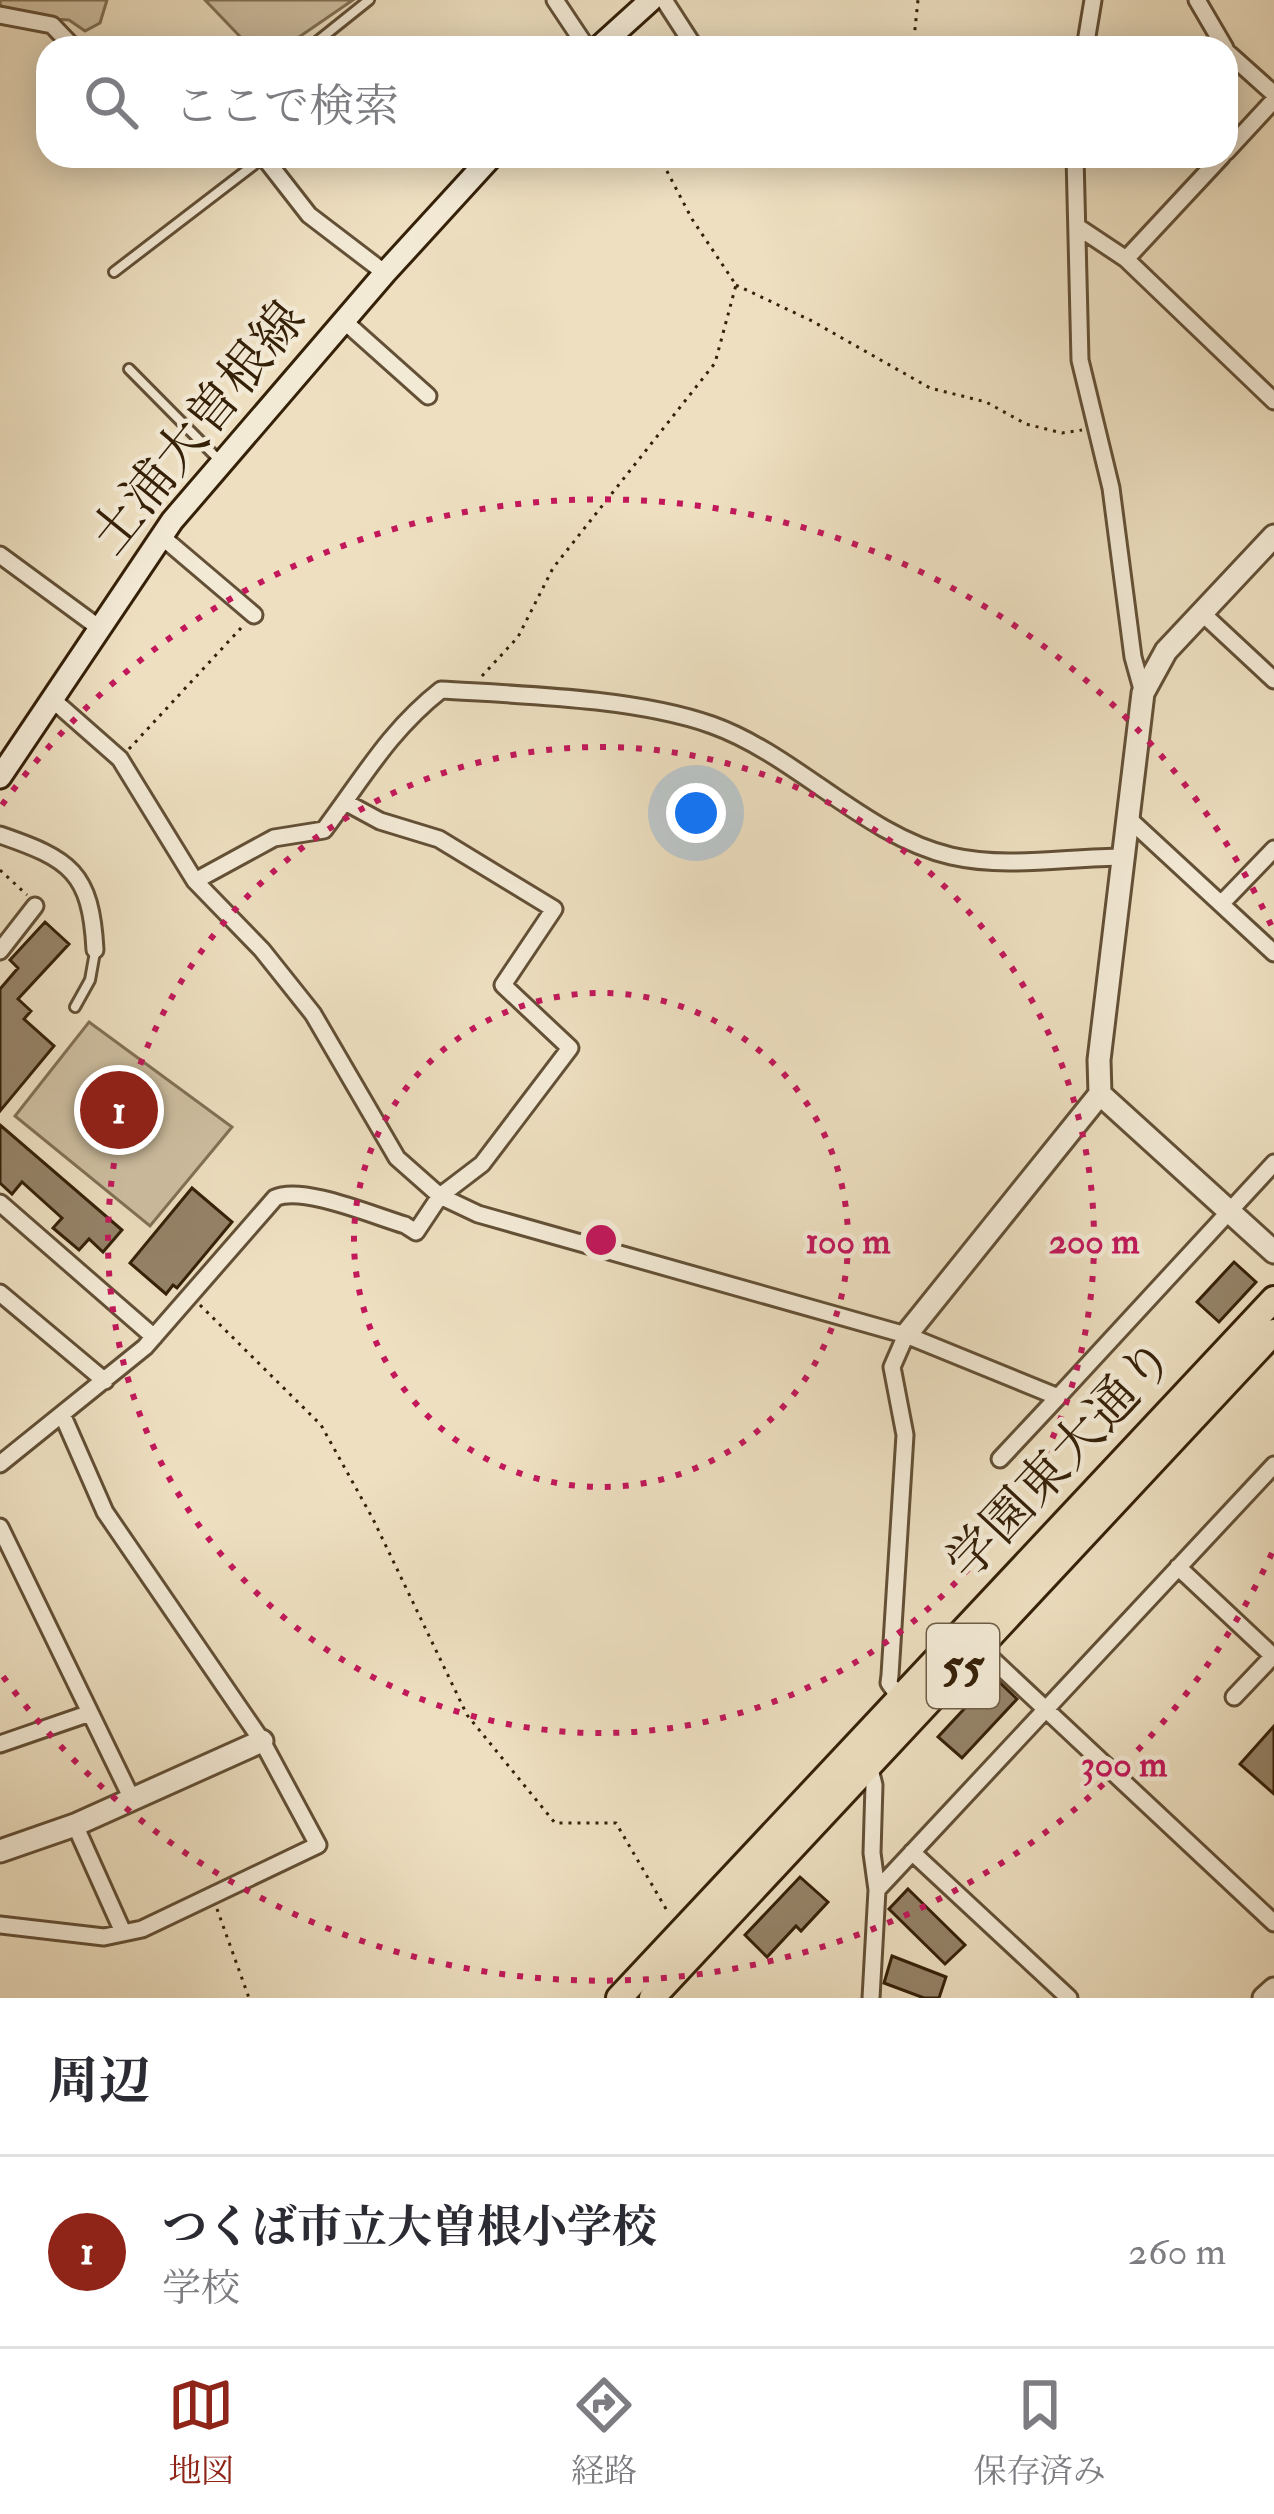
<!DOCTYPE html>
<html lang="ja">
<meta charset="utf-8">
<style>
:root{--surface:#fff;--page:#f7f7f7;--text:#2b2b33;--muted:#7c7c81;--line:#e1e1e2;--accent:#8f2418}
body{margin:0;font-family:"IM FELL Double Pica","Noto Serif JP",serif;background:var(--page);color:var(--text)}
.you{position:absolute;left:696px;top:813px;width:42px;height:42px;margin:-30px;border:9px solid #fff;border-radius:50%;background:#1a73e8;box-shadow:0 0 0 18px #1a73e833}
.badge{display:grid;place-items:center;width:78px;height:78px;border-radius:50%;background:var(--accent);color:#fff;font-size:39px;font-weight:700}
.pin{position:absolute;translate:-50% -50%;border:6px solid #fff;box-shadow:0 3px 12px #0006}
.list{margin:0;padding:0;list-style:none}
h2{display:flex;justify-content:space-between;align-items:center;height:156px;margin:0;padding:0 48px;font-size:51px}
h2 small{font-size:39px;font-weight:400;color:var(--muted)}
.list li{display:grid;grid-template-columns:78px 1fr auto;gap:36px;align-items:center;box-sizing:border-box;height:192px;padding:0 48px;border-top:3px solid var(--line)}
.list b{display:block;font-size:45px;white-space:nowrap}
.list p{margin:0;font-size:39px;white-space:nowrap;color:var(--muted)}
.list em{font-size:39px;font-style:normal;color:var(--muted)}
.icon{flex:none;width:66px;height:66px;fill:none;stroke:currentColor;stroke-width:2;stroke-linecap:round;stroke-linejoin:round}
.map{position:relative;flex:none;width:1274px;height:1998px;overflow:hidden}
.search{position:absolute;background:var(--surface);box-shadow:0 6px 30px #0003;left:36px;right:36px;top:36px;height:132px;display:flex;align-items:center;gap:30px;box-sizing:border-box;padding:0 42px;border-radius:36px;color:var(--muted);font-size:45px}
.sheet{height:348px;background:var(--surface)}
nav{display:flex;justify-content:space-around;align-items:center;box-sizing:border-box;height:168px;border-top:3px solid var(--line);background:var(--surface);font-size:33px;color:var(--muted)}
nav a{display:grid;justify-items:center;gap:6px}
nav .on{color:var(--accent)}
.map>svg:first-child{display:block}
.green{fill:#cebfa1;stroke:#827054;stroke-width:3}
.building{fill:#958368;stroke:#352008;stroke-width:3}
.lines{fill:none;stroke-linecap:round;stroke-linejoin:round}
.service-casing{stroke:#635036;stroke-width:14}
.minor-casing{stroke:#635036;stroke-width:21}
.tertiary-casing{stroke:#635036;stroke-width:27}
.secondary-casing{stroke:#352008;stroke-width:27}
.primary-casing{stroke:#352008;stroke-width:30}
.path{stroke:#352008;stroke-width:3;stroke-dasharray:3 6;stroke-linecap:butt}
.service{stroke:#f3ead6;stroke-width:8}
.minor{stroke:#f3ead6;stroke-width:15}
.tertiary{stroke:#f3ead6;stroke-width:21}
.secondary{stroke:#f3ead6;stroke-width:21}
.primary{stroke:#eddfc0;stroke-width:24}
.ring{fill:none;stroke:#c2185b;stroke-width:6;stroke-dasharray:6 12}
.labels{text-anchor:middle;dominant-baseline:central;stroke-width:9;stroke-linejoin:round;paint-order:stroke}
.shield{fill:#f3ead6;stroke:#6e5d46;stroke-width:3}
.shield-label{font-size:48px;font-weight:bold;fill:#352008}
.street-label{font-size:51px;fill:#352008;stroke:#f3ead6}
.centre{fill:#c2185b;stroke:#f3ead6;stroke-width:6}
.ring-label{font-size:36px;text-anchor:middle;font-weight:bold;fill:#c2185b;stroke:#f3ead6;stroke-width:9;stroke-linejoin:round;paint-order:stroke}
</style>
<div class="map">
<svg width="1274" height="1998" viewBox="0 0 1274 1998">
<rect width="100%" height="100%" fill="#eddfc0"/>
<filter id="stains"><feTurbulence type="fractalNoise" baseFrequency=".00167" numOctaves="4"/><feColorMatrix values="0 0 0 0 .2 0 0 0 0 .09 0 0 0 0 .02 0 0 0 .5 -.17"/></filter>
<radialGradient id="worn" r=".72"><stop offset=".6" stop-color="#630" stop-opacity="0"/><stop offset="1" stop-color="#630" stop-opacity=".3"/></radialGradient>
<path class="green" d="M0 0H107L100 23 85 31 69 20 1 16Z
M205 0H353L283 48H251Z
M89 1022 232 1127 150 1226 15 1116Z"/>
<path class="building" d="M45 922 69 944 18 999 31 1011 24 1019 54 1046 0 1111V989L18 968 10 960Z
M0 1125 122 1230 103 1252 89 1239 79 1250 53 1228 62 1218 22 1182 12 1194 0 1183Z
M192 1188 232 1222 177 1288 173 1285 166 1294 130 1263Z
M1234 1262 1256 1282 1219 1322 1197 1302Z
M994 1677 1017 1699 962 1758 938 1737Z
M1274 1726V1794L1240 1764Z
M800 1877 828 1902 801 1931 796 1926 767 1957 745 1935Z
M908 1889 965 1945 945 1964 889 1909Z
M892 1956 946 1977 939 1998H924L884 1983Z"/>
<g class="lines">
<g class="service-casing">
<path id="service" d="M309 48 369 0
M114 272 264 157
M129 369 221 462
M75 1007 90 980 95 952"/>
</g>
<g class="minor-casing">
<path id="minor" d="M555 0 587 48
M664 0 695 48
M1197 0 1225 48
M0 15 52 25 74 48
M1085 48 1093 0
M1226 51 1274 94
M1226 152 1274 100
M263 156 309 215 385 273
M1075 156 1080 360 1111 488 1133 657 1143 693
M1078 227 1126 259 1274 401
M1126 259 1222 156
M344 321 428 396
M161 536 254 615
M0 555 98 627
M1202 613 1274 680
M53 700 120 759 195 881 262 950 313 1014 397 1158 440 1196 478 1214 906 1335 1058 1397 1274 1163
M1129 819 1274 953
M0 835C70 859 91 872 95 950
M195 881 274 838 324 830C363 778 389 731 441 690 523 695 636 698 712 725 796 755 865 836 951 856 1008 869 1066 857 1124 857
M1221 904 1274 849
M0 951 35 906
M0 1203 154 1337
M0 1293 105 1381
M1000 1459 1058 1397
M0 1464 145 1347 275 1198C302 1185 374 1216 405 1225L416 1232 440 1196 482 1164 570 1048 503 985 554 909 439 839 380 821 345 802
M0 1527 132 1799
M1178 1567 1274 1657
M992 1659 1274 1923
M899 1697 889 1683 890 1675 905 1435 892 1367 906 1335
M1234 1697 1273 1656
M0 1744 90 1713
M869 1765 874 1785 872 1853 877 1890 871 1998
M75 1825 123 1932
M912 1852 1069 1998
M877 1890 1274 1465
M0 1925 104 1937 142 1929 318 1845 262 1741 105 1512 62 1414"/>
</g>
<g class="tertiary-casing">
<path id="tertiary" d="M1100 1094 1274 1252
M906 1335 1100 1094 1099 1060 1143 693 1166 651 1274 536
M0 1851 75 1825 262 1741
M1264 1998 1274 1989"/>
</g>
<g class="secondary-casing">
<path id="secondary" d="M598 48 651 0
M0 777 172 521 385 273 492 156"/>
</g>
<g class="primary-casing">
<path id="primary" d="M619 1998 1274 1299
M652 1998 1274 1332"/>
</g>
<path class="path" d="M913 48 918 0
M736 285 812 321 930 388 986 402 1026 424 1062 433 1082 430
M482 676 518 637 553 568 715 363 736 285 692 219 659 156
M129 749 241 628
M0 870 27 895
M200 1305 321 1425 373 1519 467 1715 555 1823H616L669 1914
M217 1909 249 1998"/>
<use href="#service" class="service"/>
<use href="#minor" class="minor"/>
<use href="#tertiary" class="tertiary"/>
<use href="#secondary" class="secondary"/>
<use href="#primary" class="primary"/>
</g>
<g class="ring">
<circle cx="601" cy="1240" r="247"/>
<circle cx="601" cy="1240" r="493"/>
<path d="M1272 1553A740 740 0 0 1 2 1675M2 805A740 740 0 0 1 1272 927"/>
</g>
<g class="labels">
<rect class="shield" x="927" y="1624" width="72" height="84" rx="9"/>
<g class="shield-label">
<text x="963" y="1666">55</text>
</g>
<g class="street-label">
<text transform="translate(198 428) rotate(-51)">土浦大曽根線</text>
<text transform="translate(1061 1460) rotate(-47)">学園東大通り</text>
</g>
</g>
<circle cx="601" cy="1240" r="18" class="centre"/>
<g class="ring-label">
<text x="848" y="1253">100 m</text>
<text x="1094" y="1253">200 m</text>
<text x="1124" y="1776">300 m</text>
</g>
<rect width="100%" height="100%" filter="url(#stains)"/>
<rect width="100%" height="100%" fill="url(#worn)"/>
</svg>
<div class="you"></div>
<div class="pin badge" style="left:119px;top:1110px">1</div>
<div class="search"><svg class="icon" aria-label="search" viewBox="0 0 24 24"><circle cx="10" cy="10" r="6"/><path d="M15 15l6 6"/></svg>ここで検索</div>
</div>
<section class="sheet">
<h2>周辺<small></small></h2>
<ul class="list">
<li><span class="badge">1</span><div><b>つくば市立大曽根小学校</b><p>学校</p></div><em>260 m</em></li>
</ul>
</section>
<nav>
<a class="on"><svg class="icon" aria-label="map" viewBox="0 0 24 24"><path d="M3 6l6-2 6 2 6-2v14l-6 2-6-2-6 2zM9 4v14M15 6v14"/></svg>地図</a>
<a><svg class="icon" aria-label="directions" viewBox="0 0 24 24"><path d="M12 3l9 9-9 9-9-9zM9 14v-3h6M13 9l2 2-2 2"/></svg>経路</a>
<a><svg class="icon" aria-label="saved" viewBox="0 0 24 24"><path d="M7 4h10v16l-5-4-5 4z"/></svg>保存済み</a>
</nav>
